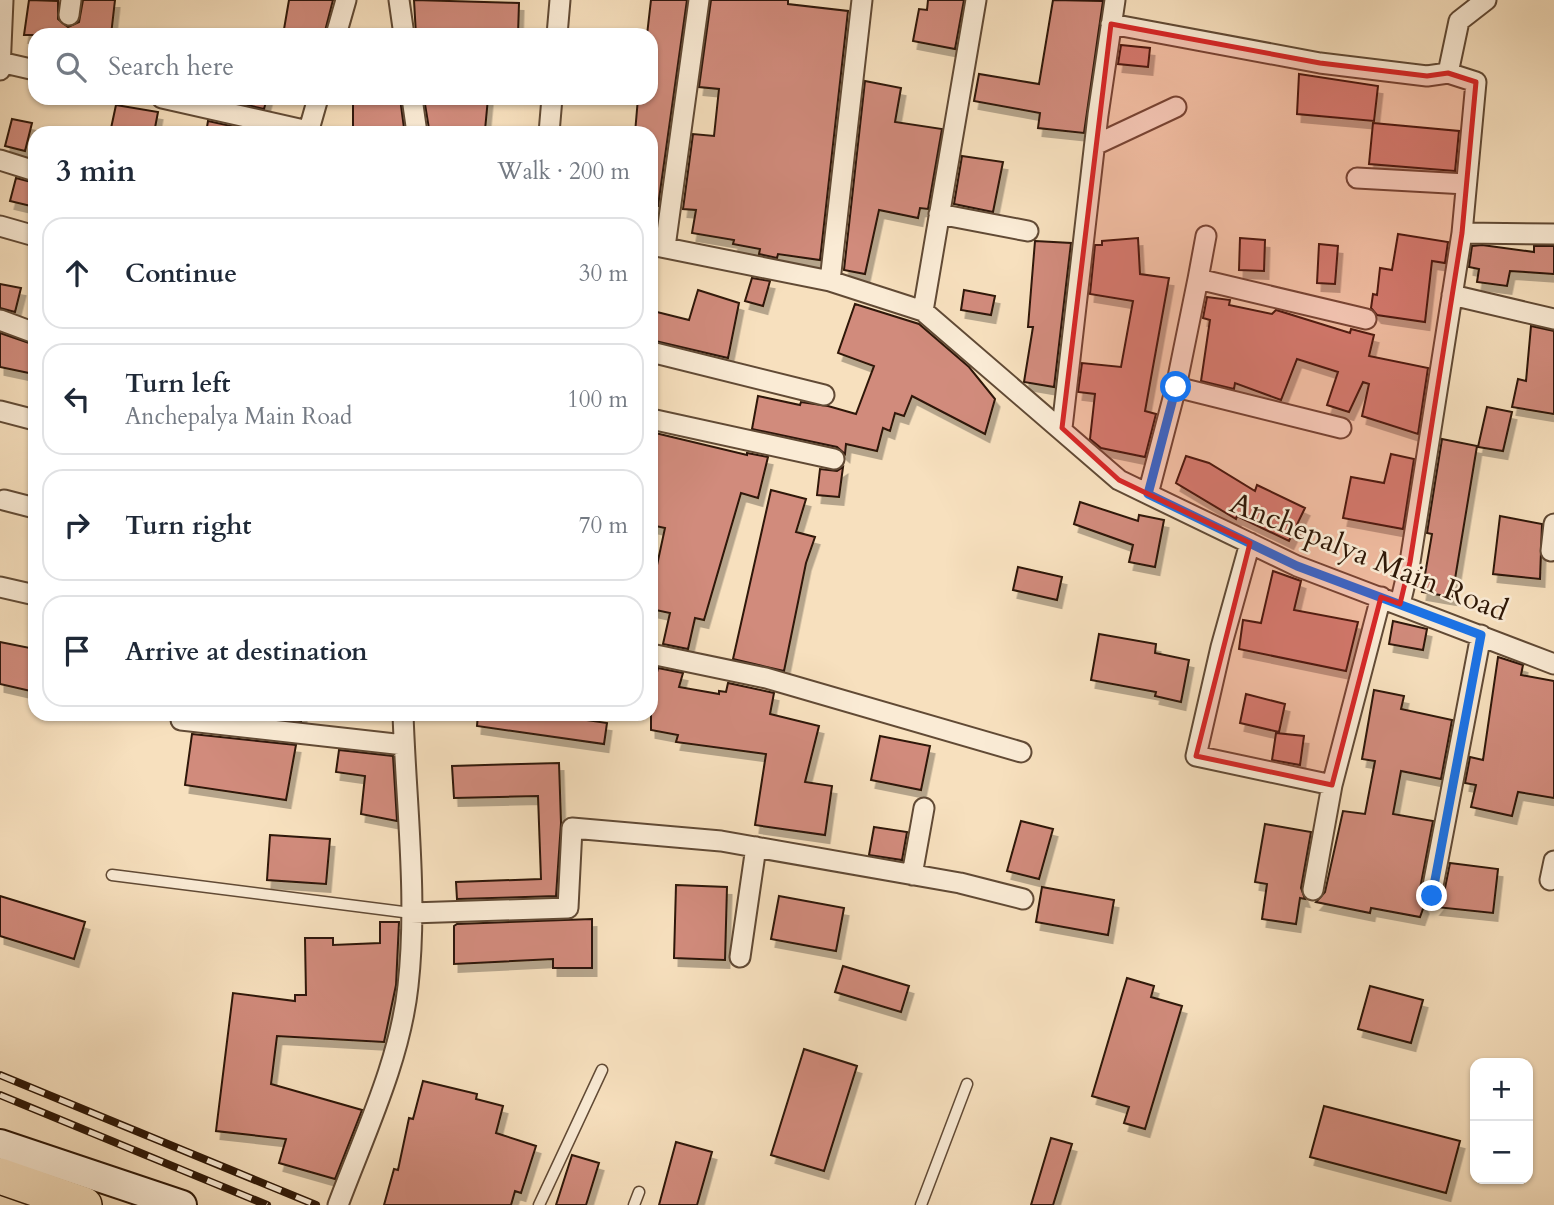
<!DOCTYPE html>
<meta charset="utf-8">
<style>
:root{--surface:#fff;--page:#f6f6f7;--text:#1f2937;--muted:#747a83;--line:#e0e1e3}
body{margin:0;font-family:Cardo,serif;background:var(--page);color:var(--text)}
.controls{position:absolute;right:21px;bottom:21px;display:grid;overflow:hidden;border-radius:14px;box-shadow:0 2px 5px #0004}
.controls button{width:63px;height:63px;display:grid;place-items:center;padding:0;border:0;border-bottom:2px solid var(--line);background:var(--surface);color:var(--text);font:35px sans-serif}
.stop{position:absolute;width:21px;height:21px;margin:-16px;border:5px solid #1a73e8;border-radius:50%;background:#fff}
.stop.end{background:#1a73e8;border-color:#fff;box-shadow:0 2px 7px #0008}
.list{margin:0;padding:0;list-style:none}
h2{display:flex;justify-content:space-between;align-items:center;height:91px;margin:0;padding:0 28px;font-size:30px}
h2 small{font-size:23px;font-weight:400;color:var(--muted)}
.list li{display:grid;grid-template-columns:46px 1fr auto;gap:21px;align-items:center;box-sizing:border-box;height:112px;margin:0 14px 14px;padding:0 14px;border:2px solid var(--line);border-radius:21px}
.list b{display:block;font-size:26px;white-space:nowrap}
.list p{margin:0;font-size:23px;white-space:nowrap;color:var(--muted)}
.list em{font-size:23px;font-style:normal;color:var(--muted)}
.icon{flex:none;width:38px;height:38px;fill:none;stroke:currentColor;stroke-width:2;stroke-linecap:round;stroke-linejoin:round}
.map{position:relative;flex:none;width:1554px;height:1205px;overflow:hidden}
.search{position:absolute;background:var(--surface);box-shadow:0 2px 5px #0004;left:28px;top:28px;width:630px;height:77px;display:flex;align-items:center;gap:18px;box-sizing:border-box;padding:0 24px;border-radius:21px;color:var(--muted);font-size:26px}
.panel{position:absolute;background:var(--surface);box-shadow:0 2px 5px #0004;left:28px;top:126px;width:630px;height:595px;border-radius:21px}
.map>svg:first-child{display:block}
.building{fill:#d18b7c;stroke:#2f1807;stroke-width:2;filter:url(#shadow)}
.lines{fill:none;stroke-linecap:round;stroke-linejoin:round}
.lane-casing{stroke:#614a35;stroke-width:13}
.street-casing{stroke:#614a35;stroke-width:23}
.secondary-casing{stroke:#2f1807;stroke-width:32}
.highway-casing{stroke:#2f1807;stroke-width:38}
.lane{stroke:#faebd5;stroke-width:10}
.street{stroke:#faebd5;stroke-width:19}
.secondary{stroke:#faebd5;stroke-width:28}
.highway{stroke:#f7e0be;stroke-width:35}
.rail-casing{stroke:#2f1807;stroke-width:8}
.rail{stroke:#faebd5;stroke-width:5;stroke-dasharray:16;stroke-linecap:butt}
.route{stroke:#1a73e8;stroke-width:9}
.marked{fill:#d62828;fill-opacity:0.2;stroke:#d62828;stroke-width:5;stroke-linejoin:round}
.labels{text-anchor:middle;dominant-baseline:central;stroke-width:5;stroke-linejoin:round;paint-order:stroke}
.street-label{font-size:30px;fill:#2f1807;stroke:#faebd5}
</style>
<div class="map">
<svg width="1554" height="1205" viewBox="0 0 1554 1205">
<defs>
<filter id="shadow"><feDropShadow dx="4.5" dy="8" stdDeviation="0" flood-color="#0004"/></filter>
</defs>
<rect width="100%" height="100%" fill="#f7e0be"/>
<filter id="stains"><feTurbulence type="fractalNoise" baseFrequency=".00286" numOctaves="4"/><feColorMatrix values="0 0 0 0 .2 0 0 0 0 .09 0 0 0 0 .02 0 0 0 .5 -.17"/></filter>
<radialGradient id="worn" r=".72"><stop offset=".6" stop-color="#630" stop-opacity="0"/><stop offset="1" stop-color="#630" stop-opacity=".3"/></radialGradient>
<path class="building" d="M29 0 58 1V19L68 27 79 22 83 0H115L111 35H24Z
M289 0H333L324 35H283Z
M414 0 519 3 518 35H416Z
M651 0H687L658 206H651V133H635L638 98H651V35H647Z
M711 0H788V4L848 11 820 260 778 254 777 258 759 254 760 249 733 244 734 240 692 233 696 210 683 209 693 134 714 136 719 89 699 87Z
M928 0H964L955 49 913 41 919 9 927 10Z
M1053 0 1103 1 1084 133 1038 128 1040 113 974 101 979 74 1039 84Z
M1121 45 1150 48 1148 67 1118 64Z
M1299 74 1378 86 1374 121 1297 114Z
M865 81 901 88 895 122 942 129 928 209 920 208 918 218 879 210 865 274 844 270Z
M218 98H267L264 109Z
M353 98H400L404 128H400V133H353Z
M424 98H488L485 130 429 129Z
M116 105 158 112 154 133H110Z
M12 119 32 123 25 151 5 146Z
M208 121 258 132 206 133Z
M1373 123 1459 131 1455 171 1369 164Z
M962 156 1003 162 993 212 954 204Z
M16 178 35 183V207L10 201Z
M1398 234 1448 242 1445 263 1432 261 1425 322 1377 315 1371 308 1373 294 1377 295 1380 268 1392 270Z
M1138 238 1140 274 1169 278 1145 411 1156 414 1145 457 1101 448 1090 439 1095 394 1078 392 1082 363 1121 367 1133 301 1090 294 1095 245H1102V241Z
M1240 238 1265 240 1264 271 1239 270Z
M1035 241 1071 243 1054 387 1024 382 1033 327H1028Z
M1319 244 1338 246 1335 284 1317 283Z
M1482 245 1534 252V246H1554V274L1510 271 1507 286 1477 282 1479 269 1469 267 1472 246Z
M752 278 770 281 763 306 745 301Z
M0 284 21 288 15 312 0 308Z
M698 290 739 303 728 358 651 340 653 311 689 320Z
M964 290 995 296 991 315 961 310Z
M1207 297 1230 300 1229 305 1272 314 1276 310 1350 333 1351 329 1374 335 1369 356 1428 368 1418 434 1362 416 1369 384 1363 382 1349 412 1327 405 1338 372 1297 359 1281 400 1235 383 1234 389 1201 381 1210 320 1203 318Z
M855 304 919 324 969 367 995 399 985 434 912 396 904 416 895 413 890 431 883 428 877 451 846 444 845 454 837 447 752 429 758 396 800 405 801 402 828 406 856 414 874 366 838 353Z
M1531 326 1554 331V414L1512 407 1518 379 1526 381Z
M0 333 35 345 29 373 0 367Z
M1487 407 1512 412 1503 451 1478 447Z
M651 432 747 455V453L768 457 758 498 741 493 704 620 695 618 688 649 663 644 670 613 651 609V593L665 528 651 525Z
M1442 439 1477 446 1452 597 1422 592 1432 534 1427 533Z
M1391 454 1414 459 1403 529 1343 518 1351 477 1384 483Z
M1186 456 1209 463 1255 491 1257 485 1305 508 1289 541 1237 516 1236 519 1176 483Z
M843 467 839 497 817 495 820 469 837 471Z
M771 490 806 499 796 532 815 537 806 563 784 671 733 659Z
M1080 502 1138 521 1139 515 1164 520 1155 567 1129 562 1133 545 1074 524Z
M1500 516 1542 524 1540 579 1493 574Z
M1018 567 1062 577 1057 600 1013 590Z
M1273 571 1301 581 1294 610 1358 622 1346 671 1239 649 1243 620 1261 623Z
M1393 621 1427 629 1423 650 1389 644Z
M1099 634 1156 644 1155 653 1189 660 1181 702 1155 696 1156 692 1091 680Z
M0 642 35 649V692L0 684Z
M1498 657 1523 665 1521 675 1554 681V798L1518 792 1512 816 1471 807 1476 785 1465 783 1470 757 1483 760Z
M658 668 683 673 679 687 719 694V691L726 692 728 683 774 693 770 714 819 726 805 782 832 786 825 835 755 825 766 754 676 742 678 735 651 730V680L655 681Z
M1374 690 1404 696 1401 709 1452 720 1441 779 1401 771 1393 814 1433 821 1419 894 1424 906 1420 917 1371 908 1370 913 1316 902 1325 892 1343 811 1365 814 1375 761 1362 759Z
M1246 694 1285 704 1279 732 1240 723Z
M237 714H302L301 721Z
M478 714H546L607 723 604 744 477 726Z
M1276 733 1304 736 1300 765 1272 760Z
M192 734 296 745 286 800 185 785Z
M880 736 930 746 921 790 871 780Z
M339 750 393 756 397 821 361 814 365 776 336 772Z
M559 763 561 823 556 896 457 899 456 882 541 879 538 796 454 798 452 766Z
M1021 821 1053 829 1039 879 1007 871Z
M1265 824 1311 832 1301 888 1305 899 1300 898 1296 924 1262 919 1267 884 1255 882Z
M874 827 907 832 902 860 869 855Z
M270 835 330 839 326 884 267 880Z
M1450 863 1498 869 1493 913 1436 907 1443 898Z
M676 885 727 887 725 960 674 958Z
M1042 887 1114 900 1108 935 1036 922Z
M0 896 85 922 74 959 0 936Z
M779 896 844 908 836 951 771 939Z
M592 919V968H553V959L454 964V926L457 924Z
M380 922H399L396 985 384 1042 277 1036 271 1084 362 1110 335 1179 279 1163 286 1139 216 1131 233 993 295 1001V995H306L305 938H333V945L380 943Z
M843 966 909 986 901 1012 835 992Z
M1127 978 1154 986 1151 997 1182 1006 1145 1129 1124 1123 1129 1107 1092 1096Z
M1370 986 1423 1000 1411 1043 1358 1029Z
M804 1049 857 1066 824 1171 771 1155Z
M423 1081 477 1094 476 1099 503 1106 496 1133 536 1146 521 1193 515 1191 511 1205H384L394 1169 398 1170 409 1118 413 1119Z
M1324 1106 1460 1141 1446 1193 1310 1157Z
M1051 1138 1072 1144 1053 1205H1031Z
M676 1142 712 1152 697 1205H659Z
M572 1155 599 1163 586 1205H556Z"/>
<g class="lines">
<g class="lane-casing">
<path id="lane" d="M112 875 411 913
M539 1205 602 1070
M634 1205 639 1192
M921 1205 967 1084"/>
</g>
<g class="street-casing">
<path id="street" d="M399 0 404 35
M69 15 71 0
M1111 24 1320 63 1427 76 1448 73
M336 35 346 0
M557 35 560 0
M0 62 35 70
M0 70 3 0
M162 98 308 131
M412 98 417 133
M308 133 318 98
M549 133 552 98
M1095 145 1176 107
M0 160 35 171
M1357 178 1466 184
M939 214 1028 231
M0 226 35 236
M1462 233 1554 234
M651 245 830 281 923 311 1119 480 1297 566 1554 664
M665 247 699 0
M1198 279 1206 236
M830 281 862 0
M1452 295 1554 319
M923 311 976 0
M0 320 35 333
M651 352 824 395
M0 411 35 420
M651 419 834 459
M1062 428 1098 115 1115 0
M1341 428 1176 387 1198 279 1366 319
M1148 494 1176 387
M4 500 35 508
M1250 543 1221 647 1196 756 1332 785
M1551 551 1554 524
M0 587 35 595
M1400 604 1410 562 1462 233 1476 82 1448 73 1459 21 1486 0
M651 654 766 678 1021 752
M181 720 404 745
M912 875 924 808
M1550 880 1554 861
M1313 890 1332 785 1381 597
M1431 896 1481 635
M411 913 568 908 572 828 721 841 960 883 1023 899
M740 957 756 847
M338 1205C364 1135 400 1061 408 986 418 897 406 804 403 714"/>
</g>
<g class="secondary-casing">
<path id="secondary" d="M0 1144 182 1205"/>
</g>
<g class="highway-casing">
<path id="highway" d="M0 1176 84 1205"/>
</g>
<use href="#lane" class="lane"/>
<use href="#street" class="street"/>
<use href="#secondary" class="secondary"/>
<use href="#highway" class="highway"/>
<g class="rail-casing">
<path id="rail" d="M0 1075 316 1205
M0 1095 267 1205"/>
</g>
<use href="#rail" class="rail"/>
</g>
<g class="lines">
<path class="route" d="M1176 387 1148 494 1297 566 1481 635 1432 896"/>
</g>
<path class="marked" d="M1111 24 1320 63 1427 76 1448 73 1476 82 1462 233 1410 562 1400 604 1381 597 1332 785 1196 756 1250 543 1119 480 1062 428Z"/>
<g class="labels">
<g class="street-label">
<text transform="translate(1369 557) rotate(22)">Anchepalya Main Road</text>
</g>
</g>
<rect width="100%" height="100%" filter="url(#stains)"/>
<rect width="100%" height="100%" fill="url(#worn)"/>
</svg>
<div class="controls">
<button>+</button>
<button>−</button>
</div>
<div class="stop" style="left:1176px;top:387px"></div>
<div class="stop end" style="left:1432px;top:896px"></div>
<div class="search"><svg class="icon" aria-label="search" viewBox="0 0 24 24"><circle cx="10" cy="10" r="6"/><path d="M15 15l6 6"/></svg>Search here</div>
<section class="panel">
<h2>3 min<small>Walk · 200 m</small></h2>
<ul class="list">
<li><svg class="icon" aria-label="ahead" viewBox="0 0 24 24"><path d="M12 20V5M6 11l6-6 6 6"/></svg><div><b>Continue</b></div><em>30 m</em></li>
<li><svg class="icon" aria-label="left" viewBox="0 0 24 24"><path d="M17 20v-9H6M10 6l-5 5 5 5"/></svg><div><b>Turn left</b><p>Anchepalya Main Road</p></div><em>100 m</em></li>
<li><svg class="icon" aria-label="right" viewBox="0 0 24 24"><path d="M7 20v-9h11M14 6l5 5-5 5"/></svg><div><b>Turn right</b></div><em>70 m</em></li>
<li><svg class="icon" aria-label="arrive" viewBox="0 0 24 24"><path d="M6 21V4h12l-3 4 3 4H6"/></svg><div><b>Arrive at destination</b></div></li>
</ul>
</section>
</div>
